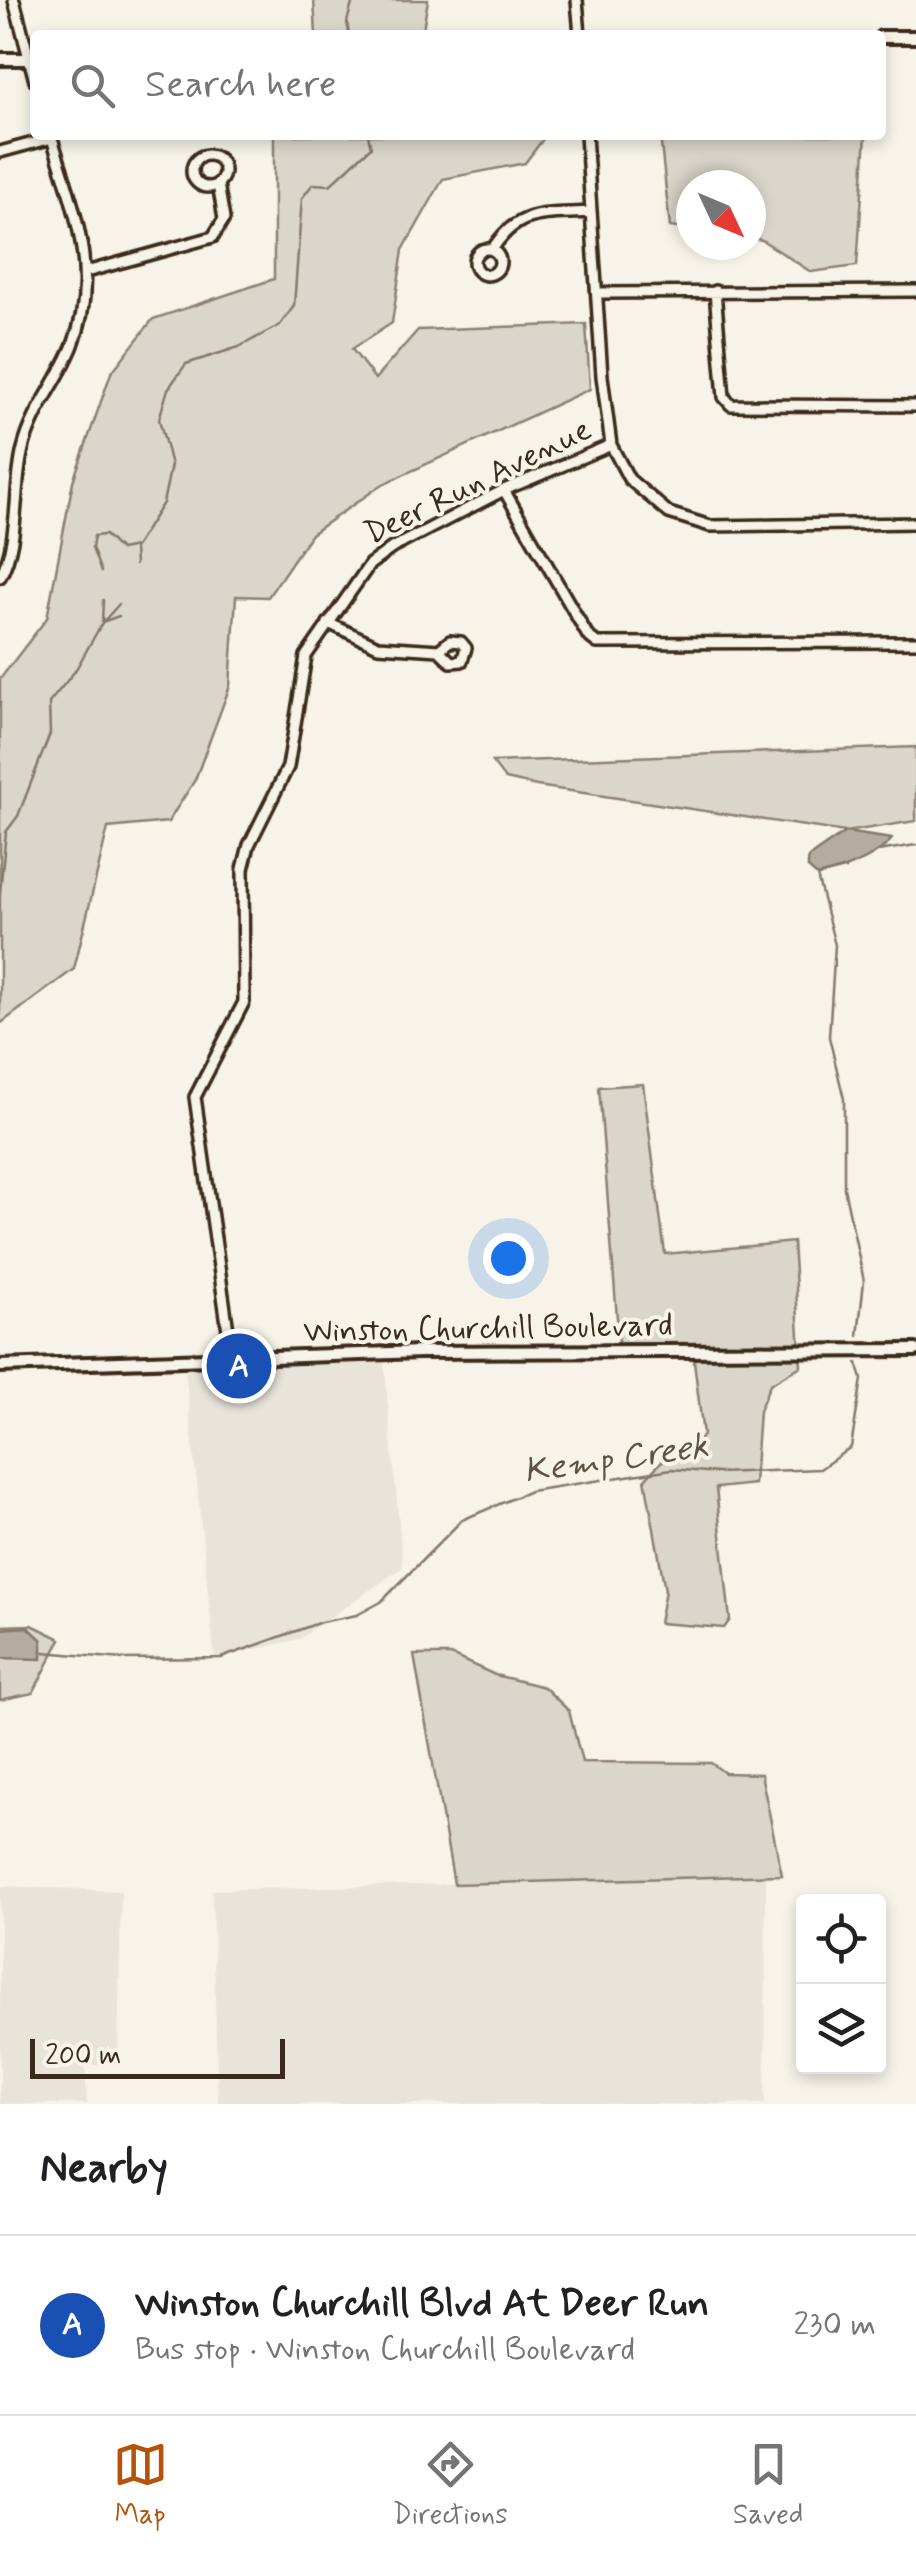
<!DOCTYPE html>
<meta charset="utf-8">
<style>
:root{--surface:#fff;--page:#f2f2f2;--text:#202124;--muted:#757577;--line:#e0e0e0;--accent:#b45309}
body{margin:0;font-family:Mynerve,sans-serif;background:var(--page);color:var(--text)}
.controls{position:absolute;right:30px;bottom:30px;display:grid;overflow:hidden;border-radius:10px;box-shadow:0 5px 15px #0003}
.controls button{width:90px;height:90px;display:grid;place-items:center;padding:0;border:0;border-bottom:2px solid var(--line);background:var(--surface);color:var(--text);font:50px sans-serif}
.compass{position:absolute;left:676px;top:170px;width:90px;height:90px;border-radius:50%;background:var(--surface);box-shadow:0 5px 15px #0003;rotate:134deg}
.scale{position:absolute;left:30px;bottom:25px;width:255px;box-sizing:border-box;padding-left:10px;border:5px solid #3b2a1e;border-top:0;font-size:28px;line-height:35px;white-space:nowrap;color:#3b2a1e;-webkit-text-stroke:8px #f7f3e8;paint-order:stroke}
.you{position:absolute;left:508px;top:1258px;width:35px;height:35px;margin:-25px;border:8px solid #fff;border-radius:50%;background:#1a73e8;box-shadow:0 0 0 15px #1a73e833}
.badge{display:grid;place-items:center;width:65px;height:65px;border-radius:50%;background:var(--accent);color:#fff;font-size:32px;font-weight:700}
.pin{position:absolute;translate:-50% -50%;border:5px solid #fff;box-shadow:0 2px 10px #0006}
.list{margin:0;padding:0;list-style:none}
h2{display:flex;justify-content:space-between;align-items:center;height:130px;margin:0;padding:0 40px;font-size:42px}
h2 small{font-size:32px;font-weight:400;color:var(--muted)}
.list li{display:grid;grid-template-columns:65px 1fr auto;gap:30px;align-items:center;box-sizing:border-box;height:180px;padding:0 40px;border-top:2px solid var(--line)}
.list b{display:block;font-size:38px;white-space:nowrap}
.list p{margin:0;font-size:32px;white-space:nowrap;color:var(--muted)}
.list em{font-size:32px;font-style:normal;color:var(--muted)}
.icon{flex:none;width:55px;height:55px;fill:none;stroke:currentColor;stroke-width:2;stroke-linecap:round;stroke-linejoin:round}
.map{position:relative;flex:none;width:916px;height:2104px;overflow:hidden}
.search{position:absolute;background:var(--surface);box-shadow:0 5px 15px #0003;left:30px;right:30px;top:30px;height:110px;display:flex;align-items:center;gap:25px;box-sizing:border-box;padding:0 35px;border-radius:10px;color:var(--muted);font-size:38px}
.sheet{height:310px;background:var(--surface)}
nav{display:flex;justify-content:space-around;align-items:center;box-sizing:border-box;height:140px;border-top:2px solid var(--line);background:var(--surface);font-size:28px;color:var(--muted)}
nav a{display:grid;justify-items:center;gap:5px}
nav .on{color:var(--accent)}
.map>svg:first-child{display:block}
.built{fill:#e9e4d9}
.green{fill:#dbd6cb;stroke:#8b8074;stroke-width:2.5}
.water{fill:#b4aca0;stroke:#84786c;stroke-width:2.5}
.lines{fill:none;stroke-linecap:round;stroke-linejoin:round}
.stream{stroke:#84786c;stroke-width:2.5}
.minor-casing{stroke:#3b2a1e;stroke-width:16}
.major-casing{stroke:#3b2a1e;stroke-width:18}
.minor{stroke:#f7f3e8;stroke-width:9}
.major{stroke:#f7f3e8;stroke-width:10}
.labels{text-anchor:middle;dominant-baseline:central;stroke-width:8;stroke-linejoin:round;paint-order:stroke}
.street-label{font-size:32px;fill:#3b2a1e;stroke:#f7f3e8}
.water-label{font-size:35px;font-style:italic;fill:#5f5145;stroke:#f7f3e8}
</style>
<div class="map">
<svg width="916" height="2104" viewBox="0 0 916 2104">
<rect width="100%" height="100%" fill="#f7f3e8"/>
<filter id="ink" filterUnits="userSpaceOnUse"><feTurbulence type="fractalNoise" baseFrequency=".01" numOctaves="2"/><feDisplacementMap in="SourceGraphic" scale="20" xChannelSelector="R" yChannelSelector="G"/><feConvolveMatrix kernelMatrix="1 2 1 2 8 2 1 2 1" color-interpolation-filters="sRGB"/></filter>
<g filter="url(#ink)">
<path class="built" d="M384 1362 403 1567 299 1639 215 1659 185 1369Z
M766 1876 765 2104H218L212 1890Z
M0 1886 121 1891 118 2065H85L87 2104H0Z"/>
<path class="green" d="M314 0H428L422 35H316Z
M274 135H546L525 163 443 179 403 250 392 323 352 349 375 379 418 330 586 324 590 389 383 484 311 534 268 597 236 596 230 686 195 780 168 822 108 828 74 969 0 1024V679L47 618 73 481 111 373 153 319 274 279Z
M660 135H866L857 266 811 272 762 240 751 238V185H691V230L670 227Z
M916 747V821L845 832 537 786 505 779 492 762Z
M643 1084 665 1254 793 1242 801 1366 770 1384 759 1411 754 1484 716 1488 730 1620 724 1628 659 1623 665 1590 645 1479 662 1461 690 1455 703 1435 692 1344H619L599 1087Z
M32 1625 61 1639 33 1693 0 1700V1626Z
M414 1655H451L495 1675 544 1687 569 1711 582 1762 711 1763 725 1773 761 1774 782 1875 454 1884Z"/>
<path class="water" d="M845 832 892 839C875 860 842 870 817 876L808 868V858Z
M28 1627 42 1640V1659L0 1658V1629Z"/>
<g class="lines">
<path class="stream" d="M349 35 347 22 353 0
M134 548 135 565
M101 572 92 548 94 536 105 535 120 550 135 547 163 503 171 465 159 419 168 389 186 364 239 347 280 325 294 306 302 198 313 184 330 185 371 147 368 135
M102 622 119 616
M103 622 119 604
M878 851 916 845
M845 869 817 876 835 945 829 1037 844 1099V1188L864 1281 858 1336
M0 892 6 832 18 816 50 734 49 703 75 671 102 623 103 600
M43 1652 123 1659 221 1658 321 1622 357 1615 381 1602 462 1520 530 1491 672 1469 718 1473 820 1469 851 1447 862 1379 857 1363"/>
<g class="minor-casing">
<path id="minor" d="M14 0 35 81
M577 0 580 35
M586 135 602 376 611 445 629 479 669 513 710 526 916 523
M0 152 52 138
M192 171a16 16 0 1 1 32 0a16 16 0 1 1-32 0Z
M474 262a13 13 0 1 1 26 0a13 13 0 1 1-26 0Z
M492 250C518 208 545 215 591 212
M86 272 213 237 224 219 218 184
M715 291 724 397 731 405 916 406
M598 293 916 291
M504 490 588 636 597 643 916 642
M0 577C20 542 13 488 23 449 32 411 59 381 73 345 101 273 72 204 51 135
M328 623 378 646 439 650
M450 641 461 642 466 648 462 661 451 662 439 650Z
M232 1359 195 1097 244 1002 243 869 249 845 288 767 306 656 370 564 392 548 504 490 611 445"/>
</g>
<g class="major-casing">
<path id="major" d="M881 37H916
M0 59H35
M0 1366 421 1352 916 1350"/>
</g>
<use href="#minor" class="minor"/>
<use href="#major" class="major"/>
</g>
</g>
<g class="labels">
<g class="street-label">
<text transform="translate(478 482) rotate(-26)">Deer Run Avenue</text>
<text transform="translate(488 1329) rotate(-1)">Winston Churchill Boulevard</text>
</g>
<g class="water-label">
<text transform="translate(616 1459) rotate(-8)">Kemp Creek</text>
</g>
</g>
</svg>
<div class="controls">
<button><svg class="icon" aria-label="locate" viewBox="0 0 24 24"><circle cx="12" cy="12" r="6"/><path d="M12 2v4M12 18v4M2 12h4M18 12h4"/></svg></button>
<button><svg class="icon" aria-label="layers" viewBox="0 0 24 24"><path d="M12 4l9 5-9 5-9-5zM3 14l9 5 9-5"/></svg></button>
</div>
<svg class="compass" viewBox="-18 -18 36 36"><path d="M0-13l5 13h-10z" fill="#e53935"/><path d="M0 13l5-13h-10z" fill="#757577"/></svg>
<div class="scale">200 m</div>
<div class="you"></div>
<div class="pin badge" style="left:239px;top:1366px;background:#1a4fb4">A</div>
<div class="search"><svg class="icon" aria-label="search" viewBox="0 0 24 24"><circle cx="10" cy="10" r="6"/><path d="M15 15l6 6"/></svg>Search here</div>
</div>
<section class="sheet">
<h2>Nearby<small></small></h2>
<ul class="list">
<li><span class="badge" style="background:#1a4fb4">A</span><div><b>Winston Churchill Blvd At Deer Run</b><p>Bus stop · Winston Churchill Boulevard</p></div><em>230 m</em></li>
</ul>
</section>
<nav>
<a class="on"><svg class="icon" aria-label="map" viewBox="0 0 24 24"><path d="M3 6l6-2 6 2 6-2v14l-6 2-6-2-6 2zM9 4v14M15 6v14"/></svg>Map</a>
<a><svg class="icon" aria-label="directions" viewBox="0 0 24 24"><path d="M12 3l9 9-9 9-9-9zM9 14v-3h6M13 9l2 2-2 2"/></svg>Directions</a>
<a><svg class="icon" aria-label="saved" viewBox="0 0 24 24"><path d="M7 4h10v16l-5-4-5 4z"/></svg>Saved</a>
</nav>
